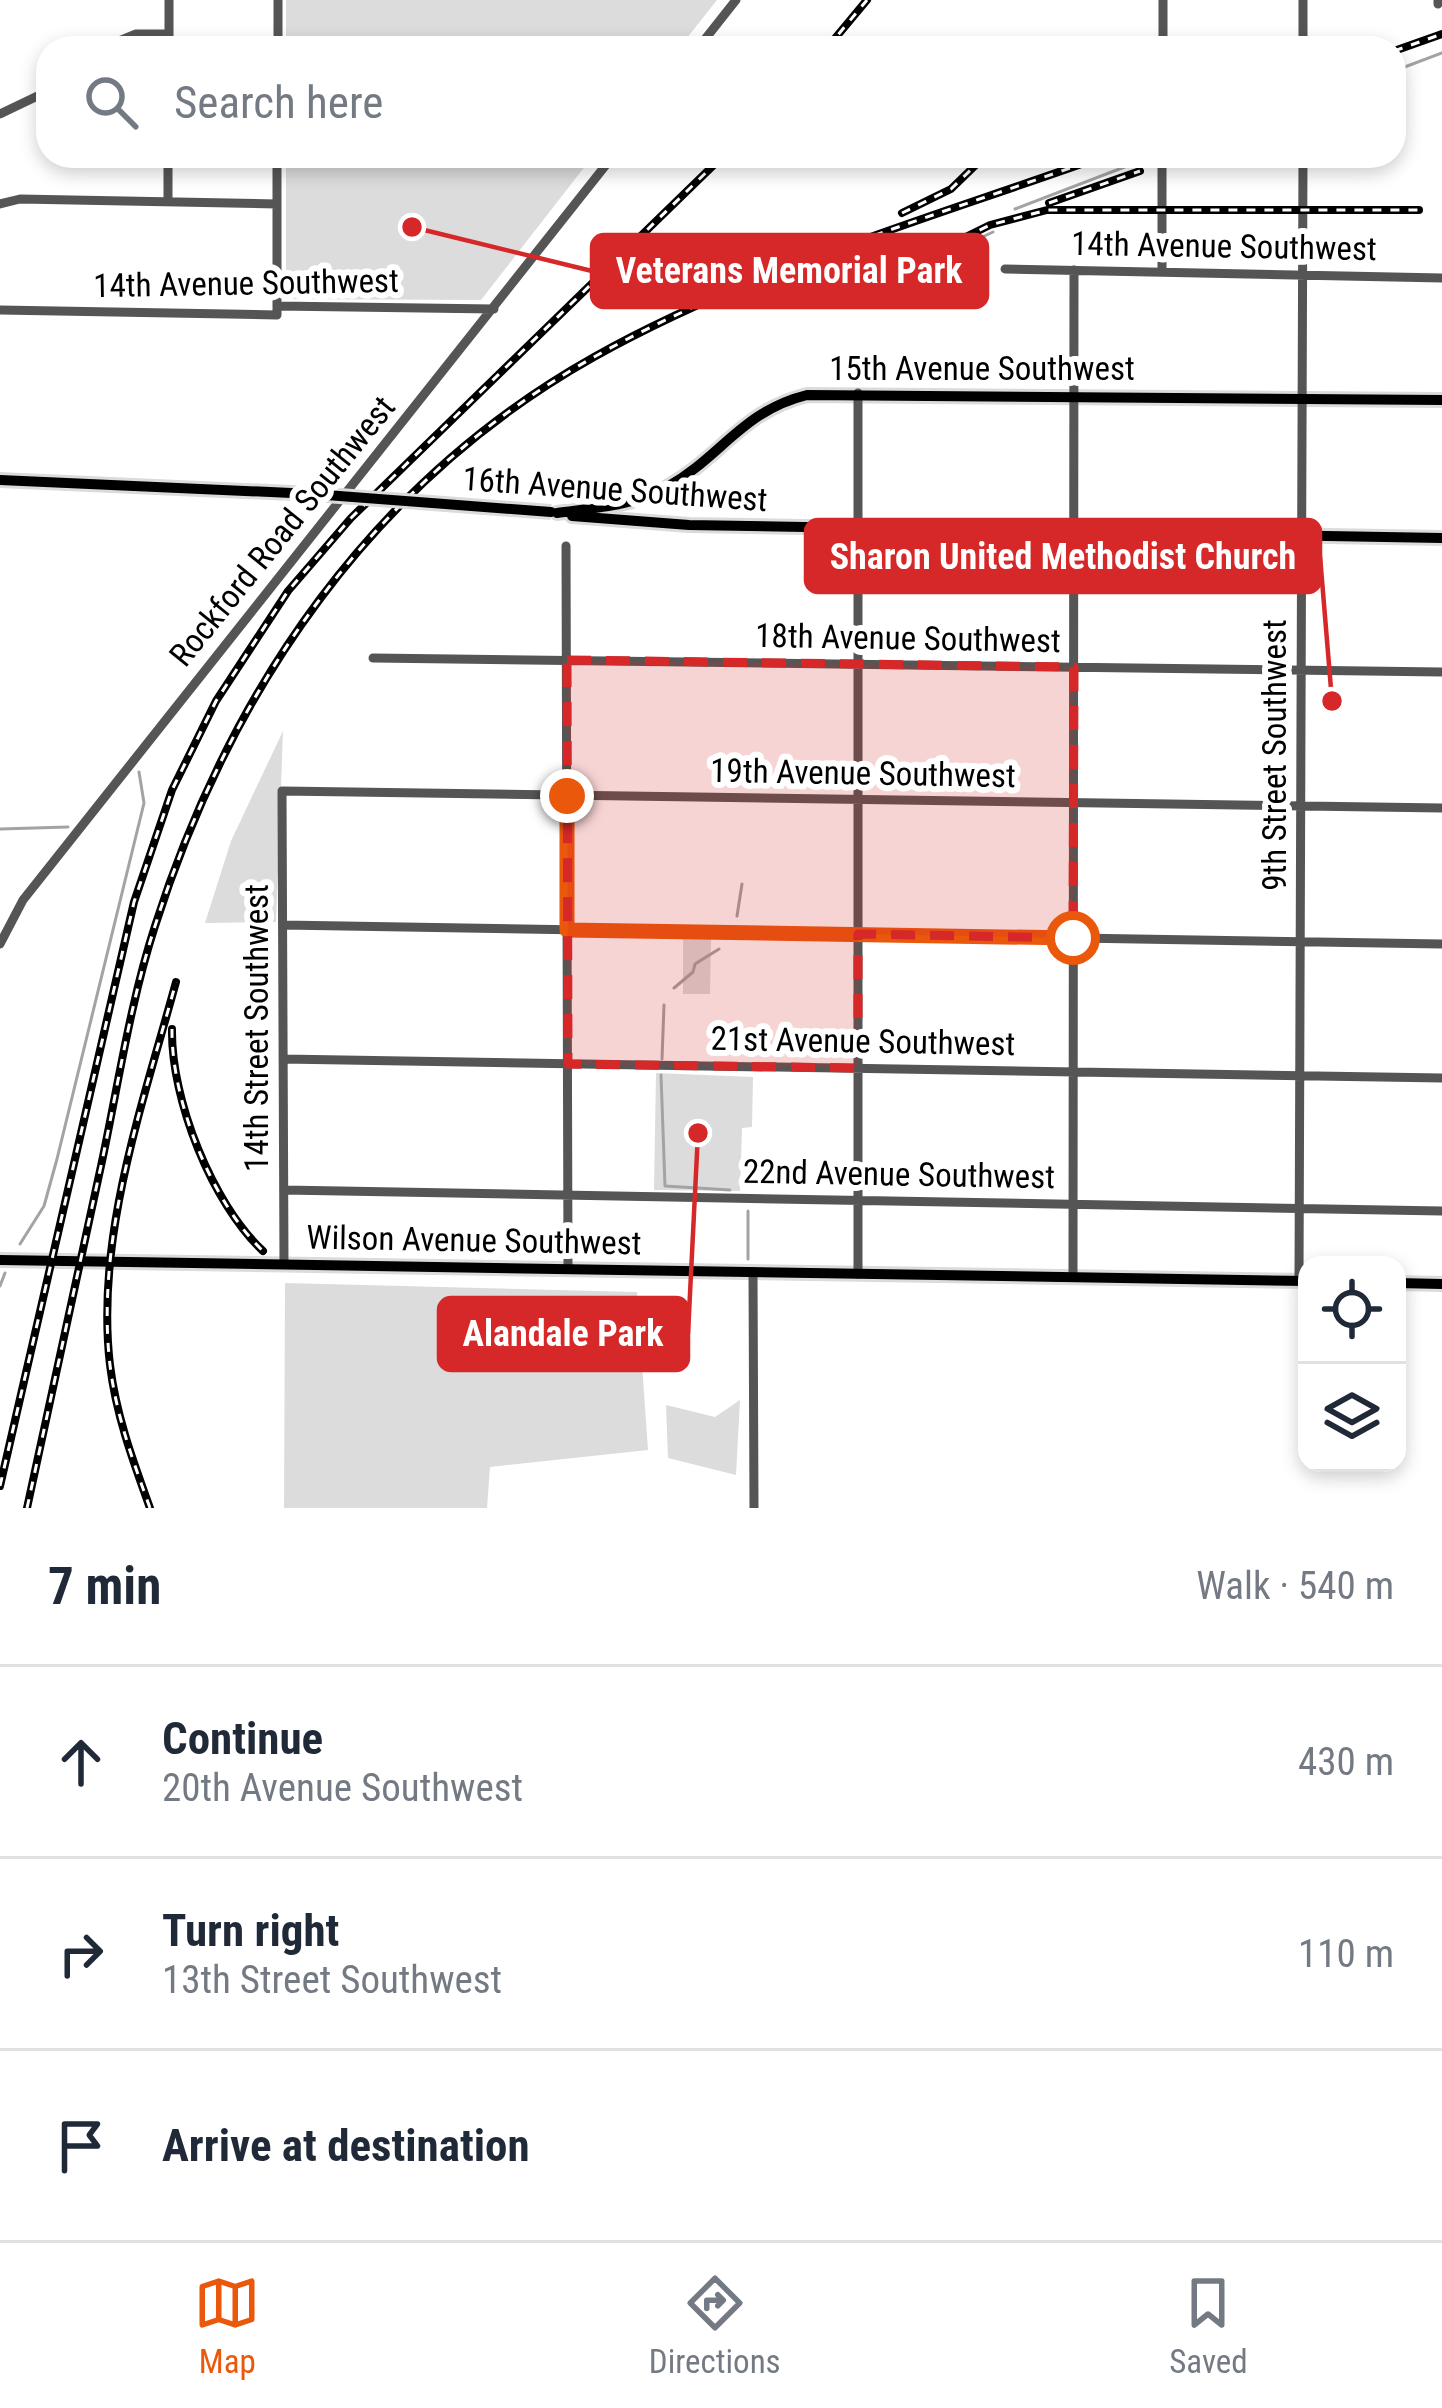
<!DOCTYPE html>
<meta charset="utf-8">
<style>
:root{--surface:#fff;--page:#f2f2f3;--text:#1f2937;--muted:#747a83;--line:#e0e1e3;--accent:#ea580c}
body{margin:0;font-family:"Roboto Condensed",sans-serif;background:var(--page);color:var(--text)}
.controls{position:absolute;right:36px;bottom:36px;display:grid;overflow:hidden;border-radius:24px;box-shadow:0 6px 18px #0003}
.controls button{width:108px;height:108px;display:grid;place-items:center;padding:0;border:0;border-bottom:3px solid var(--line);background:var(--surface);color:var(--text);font:60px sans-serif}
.stop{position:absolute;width:36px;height:36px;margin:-27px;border:9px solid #ea580c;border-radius:50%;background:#fff}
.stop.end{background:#ea580c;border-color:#fff;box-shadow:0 3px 12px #0008}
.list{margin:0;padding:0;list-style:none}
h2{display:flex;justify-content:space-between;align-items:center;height:156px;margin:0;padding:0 48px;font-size:51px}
h2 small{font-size:39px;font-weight:400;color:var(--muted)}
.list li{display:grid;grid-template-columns:78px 1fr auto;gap:36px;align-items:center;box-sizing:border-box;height:192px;padding:0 48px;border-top:3px solid var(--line)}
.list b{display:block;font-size:45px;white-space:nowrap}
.list p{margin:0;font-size:39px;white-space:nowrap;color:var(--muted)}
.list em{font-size:39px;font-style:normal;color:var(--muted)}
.icon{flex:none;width:66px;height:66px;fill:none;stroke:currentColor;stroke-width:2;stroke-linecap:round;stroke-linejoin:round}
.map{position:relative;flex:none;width:1442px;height:1508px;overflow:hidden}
.search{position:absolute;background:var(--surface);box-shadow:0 6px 18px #0003;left:36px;right:36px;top:36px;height:132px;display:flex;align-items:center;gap:30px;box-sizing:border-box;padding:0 42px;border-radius:36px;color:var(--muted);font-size:45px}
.sheet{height:732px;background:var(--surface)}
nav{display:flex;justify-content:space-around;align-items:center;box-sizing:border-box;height:168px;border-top:3px solid var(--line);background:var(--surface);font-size:33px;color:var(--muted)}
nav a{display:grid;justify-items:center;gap:6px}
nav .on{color:var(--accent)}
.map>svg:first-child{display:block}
.green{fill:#dcdcdc}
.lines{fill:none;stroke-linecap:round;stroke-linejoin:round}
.stream{stroke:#a3a3a3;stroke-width:3}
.major-casing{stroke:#dbdbdb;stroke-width:16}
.minor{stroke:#555;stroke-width:9}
.major{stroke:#000;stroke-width:10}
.rail-casing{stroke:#000;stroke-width:8}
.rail{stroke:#fff;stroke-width:3;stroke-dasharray:9;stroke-linecap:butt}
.major-bridge-casing{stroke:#dbdbdb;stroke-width:16;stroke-linecap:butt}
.major-bridge{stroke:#000;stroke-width:10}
.route{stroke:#ea580c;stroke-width:15}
.marked{fill:#d62828;fill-opacity:0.2;stroke:#d62828;stroke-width:9;stroke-dasharray:24 15;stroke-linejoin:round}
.labels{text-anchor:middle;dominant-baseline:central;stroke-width:12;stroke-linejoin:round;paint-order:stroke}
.street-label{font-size:33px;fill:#000;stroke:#fff}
.leader{fill:none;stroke:#d62828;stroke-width:4.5}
.callout-dot{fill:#d62828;stroke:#fff;stroke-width:4.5}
.callout{fill:#d62828;stroke:#d62828;stroke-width:4.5}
.callout-label{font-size:36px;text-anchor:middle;font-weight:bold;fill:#fff}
</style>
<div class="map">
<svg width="1442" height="1508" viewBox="0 0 1442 1508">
<rect width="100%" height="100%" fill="#fff"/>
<path class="green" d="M286 0H717L679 48H286Z
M286 156H593L481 300 286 299Z
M283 731 276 922 205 923 231 841Z
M683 939H711L710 994H683Z
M656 1073 753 1077 752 1127 742 1128 740 1191 654 1190Z
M285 1283 637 1292 648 1450 490 1467 487 1508H284Z
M740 1400 736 1475 668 1458 666 1405 715 1417Z"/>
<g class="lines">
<path class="stream" d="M854 48 865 40
M1394 71 1442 53
M1015 209 1148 158
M935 259 993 232
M0 829 68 827
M737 916 742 884
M674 988 693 972 695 964 719 949
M662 1059 664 1005
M661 1075 665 1186 730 1190
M20 1244 44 1206 57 1159 144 803 139 772
M748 1259V1211
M0 1286 5 1273"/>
<g class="major-casing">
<path id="major" d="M0 480 313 494
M557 513C594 508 634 506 667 487 721 457 742 411 807 395L1442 400
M572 516 689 525 1442 538
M0 1260 1307 1281
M1397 1283 1442 1284"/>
</g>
<path class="minor" d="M1303 0V48
M1438 4V0
M102 48 136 34H169
M169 48V0
M278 48V0
M698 48 736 0
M1163 48V0
M0 114 48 91
M168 201V156
M0 204 20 199 277 204
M1005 269 1442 278
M1162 270V156
M277 306V156
M0 310 277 315V306L494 309
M566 546 568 1269
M373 658 1442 672
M283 925 1442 944
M0 944 23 900 613 156
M283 1059 1442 1078
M284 1190 1442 1211
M284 1264 282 791 1442 808
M753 1272 754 1508
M858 1274V393
M1073 1277 1074 270
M1299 1281 1303 156"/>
<use href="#major" class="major"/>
<g class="rail-casing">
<path id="rail" d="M827 48 867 0
M1394 51 1442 34
M1049 203 1140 171
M902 213 951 189 985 156
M915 262 990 225 1047 210H1419
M172 1029C171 1100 212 1203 263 1251
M0 1486 134 902 172 790 216 701 288 591 351 518 723 156
M27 1508C52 1394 76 1280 101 1166 118 1086 130 1003 155 926 231 688 373 481 594 357 753 268 934 217 1104 156
M150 1508C133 1461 116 1415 110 1365 95 1238 143 1103 176 982"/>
</g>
<use href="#rail" class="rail"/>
<g class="major-bridge-casing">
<path id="major-bridge" d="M313 494 551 512"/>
</g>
<use href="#major-bridge" class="major-bridge"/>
</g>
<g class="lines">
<path class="route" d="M567 796V930L1073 938"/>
</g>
<path class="marked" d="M567 660 1074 667 1073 938 858 934V1068L568 1064Z"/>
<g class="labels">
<g class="street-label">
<text transform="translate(1224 246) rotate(1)">14th Avenue Southwest</text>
<text transform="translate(246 283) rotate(-1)">14th Avenue Southwest</text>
<text x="982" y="368">15th Avenue Southwest</text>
<text transform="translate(615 489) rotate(4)">16th Avenue Southwest</text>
<text transform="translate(282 531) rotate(-51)">Rockford Road Southwest</text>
<text transform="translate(908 638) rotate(1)">18th Avenue Southwest</text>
<text transform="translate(1274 755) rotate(-90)">9th Street Southwest</text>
<text transform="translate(863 773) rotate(1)">19th Avenue Southwest</text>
<text transform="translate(256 1028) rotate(-90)">14th Street Southwest</text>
<text transform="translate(863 1041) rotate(1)">21st Avenue Southwest</text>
<text transform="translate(899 1174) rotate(1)">22nd Avenue Southwest</text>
<text transform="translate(474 1240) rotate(1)">Wilson Avenue Southwest</text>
</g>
</g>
<path class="leader" d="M412 227L592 271M1332 701L1320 556M698 1133L688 1334"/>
<g class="callout-dot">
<circle cx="412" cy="227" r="12"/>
<circle cx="1332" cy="701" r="12"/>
<circle cx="698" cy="1133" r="12"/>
</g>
<g class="callout">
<rect x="592" y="235" width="395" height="72" rx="12"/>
<rect x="806" y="520" width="514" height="72" rx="12"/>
<rect x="439" y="1298" width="249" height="72" rx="12"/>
</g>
<g class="callout-label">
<text x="789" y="283">Veterans Memorial Park</text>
<text x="1063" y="569">Sharon United Methodist Church</text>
<text x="563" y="1346">Alandale Park</text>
</g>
</svg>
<div class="controls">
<button><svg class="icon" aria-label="locate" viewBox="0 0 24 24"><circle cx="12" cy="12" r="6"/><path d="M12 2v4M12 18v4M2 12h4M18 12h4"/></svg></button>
<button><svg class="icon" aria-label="layers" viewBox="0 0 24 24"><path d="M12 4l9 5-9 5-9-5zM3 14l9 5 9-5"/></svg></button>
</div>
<div class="stop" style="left:1073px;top:938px"></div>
<div class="stop end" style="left:567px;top:796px"></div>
<div class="search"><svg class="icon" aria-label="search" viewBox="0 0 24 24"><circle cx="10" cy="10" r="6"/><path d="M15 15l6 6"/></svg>Search here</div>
</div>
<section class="sheet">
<h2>7 min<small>Walk · 540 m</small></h2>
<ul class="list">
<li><svg class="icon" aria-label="ahead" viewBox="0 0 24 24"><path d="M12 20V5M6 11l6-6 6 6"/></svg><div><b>Continue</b><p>20th Avenue Southwest</p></div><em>430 m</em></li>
<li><svg class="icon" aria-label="right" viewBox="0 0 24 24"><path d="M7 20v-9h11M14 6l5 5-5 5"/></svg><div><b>Turn right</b><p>13th Street Southwest</p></div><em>110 m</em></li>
<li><svg class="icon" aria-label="arrive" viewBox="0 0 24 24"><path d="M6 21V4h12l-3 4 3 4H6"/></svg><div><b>Arrive at destination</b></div></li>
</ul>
</section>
<nav>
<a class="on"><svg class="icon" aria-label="map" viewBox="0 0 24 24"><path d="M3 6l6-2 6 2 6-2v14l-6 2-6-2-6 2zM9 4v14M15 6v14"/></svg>Map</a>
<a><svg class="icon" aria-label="directions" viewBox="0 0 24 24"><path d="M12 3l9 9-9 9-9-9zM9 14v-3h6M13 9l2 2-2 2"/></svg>Directions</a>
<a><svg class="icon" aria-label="saved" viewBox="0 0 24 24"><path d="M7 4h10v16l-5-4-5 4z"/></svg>Saved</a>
</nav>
